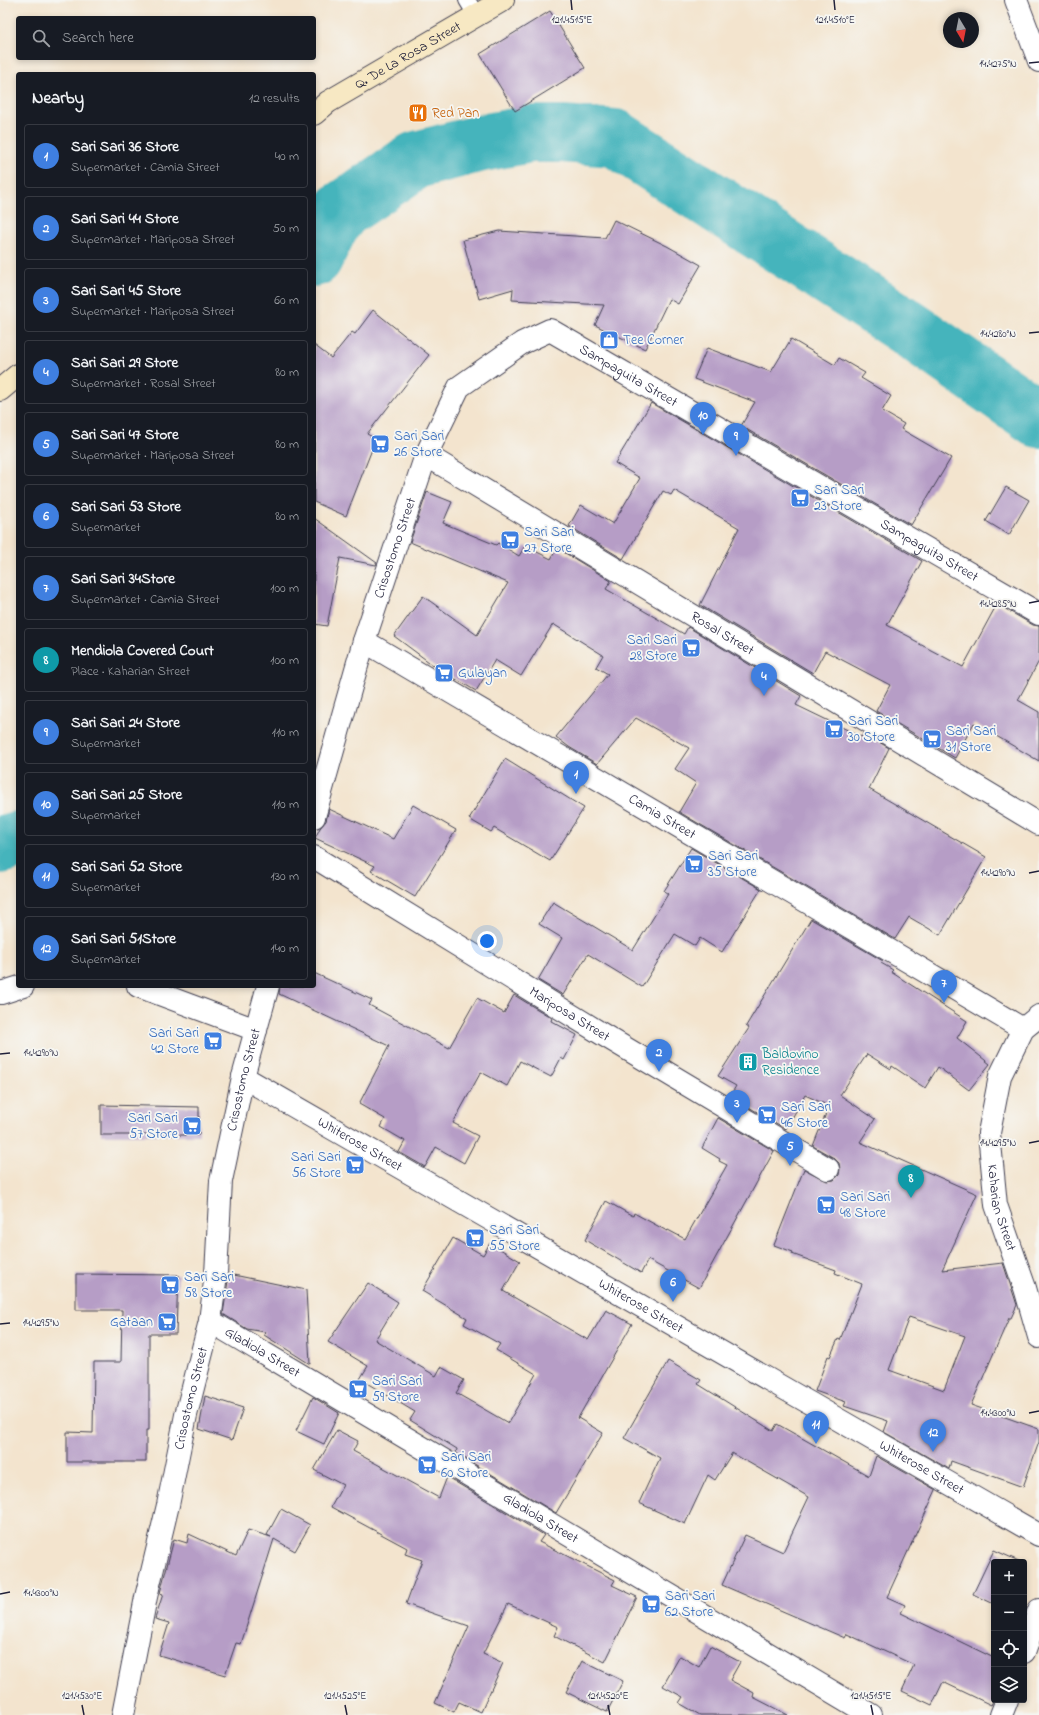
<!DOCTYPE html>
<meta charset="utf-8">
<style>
:root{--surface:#171b24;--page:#242831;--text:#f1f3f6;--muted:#9ea1a6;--line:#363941;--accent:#1f6fb2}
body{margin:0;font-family:"Indie Flower",sans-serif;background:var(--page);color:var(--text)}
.controls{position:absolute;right:12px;bottom:12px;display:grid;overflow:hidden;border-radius:4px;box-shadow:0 2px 6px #0003}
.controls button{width:36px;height:36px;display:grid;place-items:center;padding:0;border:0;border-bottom:1px solid var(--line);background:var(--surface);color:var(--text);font:20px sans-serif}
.compass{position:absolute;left:943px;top:12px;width:36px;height:36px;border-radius:50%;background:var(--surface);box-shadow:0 2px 6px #0003;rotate:170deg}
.you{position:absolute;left:487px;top:941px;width:14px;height:14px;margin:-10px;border:3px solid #fff;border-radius:50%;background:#1a73e8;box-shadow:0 0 0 6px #1a73e833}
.badge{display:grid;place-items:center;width:26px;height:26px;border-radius:50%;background:var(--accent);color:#fff;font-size:13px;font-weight:700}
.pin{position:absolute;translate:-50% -33px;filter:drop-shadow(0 1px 2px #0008)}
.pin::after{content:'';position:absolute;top:21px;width:14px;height:12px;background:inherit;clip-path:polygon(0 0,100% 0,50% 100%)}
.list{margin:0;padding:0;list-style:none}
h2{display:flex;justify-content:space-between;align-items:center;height:52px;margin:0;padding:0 16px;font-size:17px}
h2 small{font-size:13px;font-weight:400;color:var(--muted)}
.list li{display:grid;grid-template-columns:26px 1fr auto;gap:12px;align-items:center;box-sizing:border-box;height:64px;margin:0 8px 8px;padding:0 8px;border:1px solid var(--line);border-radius:4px}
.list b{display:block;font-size:15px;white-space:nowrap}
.list p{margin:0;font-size:13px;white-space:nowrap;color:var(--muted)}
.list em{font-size:13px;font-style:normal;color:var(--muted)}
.icon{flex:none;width:22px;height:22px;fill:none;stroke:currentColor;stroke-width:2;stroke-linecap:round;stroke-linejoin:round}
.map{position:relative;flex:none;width:1039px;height:1715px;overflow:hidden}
.search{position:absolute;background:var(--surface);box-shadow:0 2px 6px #0003;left:16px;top:16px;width:300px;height:44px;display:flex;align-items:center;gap:10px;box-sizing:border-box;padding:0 14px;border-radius:4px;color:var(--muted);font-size:15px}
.panel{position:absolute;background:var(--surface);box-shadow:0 2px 6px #0003;left:16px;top:72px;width:300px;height:916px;border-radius:4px}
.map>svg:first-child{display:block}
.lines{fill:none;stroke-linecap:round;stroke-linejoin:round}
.river{stroke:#45b4bc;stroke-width:58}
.building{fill:#b69dc6;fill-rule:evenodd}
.lane-casing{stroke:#413f51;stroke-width:18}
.street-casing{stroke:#413f51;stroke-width:24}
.secondary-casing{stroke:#413f51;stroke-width:24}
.lane{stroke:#fff;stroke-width:16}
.street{stroke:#fff;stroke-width:22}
.secondary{stroke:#f7e8c3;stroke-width:22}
.ticks{fill:none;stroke:#22223b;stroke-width:1.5}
.labels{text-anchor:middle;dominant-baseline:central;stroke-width:3.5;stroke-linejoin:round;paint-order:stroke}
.street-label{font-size:14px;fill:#22223b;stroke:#f6f6f2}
.food-label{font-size:14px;fill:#c56008;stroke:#f6f6f2;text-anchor:start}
.shop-label{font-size:14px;fill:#366cbe;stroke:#f6f6f2;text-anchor:start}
.culture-label{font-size:14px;fill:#0d838f;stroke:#f6f6f2;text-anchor:start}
.ticks-label{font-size:10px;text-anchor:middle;fill:#22223b;stroke:#f6f6f2;stroke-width:3.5;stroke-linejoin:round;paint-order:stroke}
</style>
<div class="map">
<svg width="1039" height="1715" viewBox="0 0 1039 1715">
<rect width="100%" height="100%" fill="#f6f6f2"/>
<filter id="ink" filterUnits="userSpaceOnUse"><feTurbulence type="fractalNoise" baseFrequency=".025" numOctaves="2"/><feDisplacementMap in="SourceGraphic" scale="8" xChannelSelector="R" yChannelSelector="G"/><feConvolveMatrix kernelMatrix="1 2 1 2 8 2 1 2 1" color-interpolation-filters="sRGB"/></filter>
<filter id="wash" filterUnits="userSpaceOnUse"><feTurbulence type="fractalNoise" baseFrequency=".012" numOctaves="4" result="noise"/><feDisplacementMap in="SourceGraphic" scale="16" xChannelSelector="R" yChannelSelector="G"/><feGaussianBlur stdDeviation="0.9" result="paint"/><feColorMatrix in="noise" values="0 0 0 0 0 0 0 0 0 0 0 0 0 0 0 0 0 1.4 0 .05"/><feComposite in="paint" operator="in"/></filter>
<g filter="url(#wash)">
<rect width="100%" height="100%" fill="#f3e4ce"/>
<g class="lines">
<path class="river" d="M314 258 331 224 342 210 416 160 482 143 531 134H562L615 138 908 328 1039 419
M0 845 18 840"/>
</g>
<g id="blocks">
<path class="building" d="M550 11 585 68 515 111 480 54Z
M614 220 667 246 701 265 678 304 669 299 645 349 595 325 604 305 512 300 513 289 479 299 463 240 499 231 605 238Z
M373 310 429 355 367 434 376 439 346 516 314 502V345L331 358 352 332 355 334Z
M791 339 835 365 839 358 865 373 861 378 891 396 882 411 904 424 901 429 951 458 911 525 741 426 755 402 694 379 707 348 771 372Z
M651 403 922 561 887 625 912 638V640L963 667 997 604 1033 625 1039 626V661L1018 700 1039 712V761L974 723 955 758 876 711 890 685 825 651 813 673 700 605 739 528 674 490 671 495 663 491 623 559 569 526 581 505 613 524 640 478 615 463Z
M1006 487 1029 500 1009 535 986 521Z
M427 492 452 502 443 523 496 545 498 543 519 556 525 546 551 559 557 548 611 581 606 589 684 634 688 627 801 696 796 705 862 737 864 733 889 748 869 789 986 857 940 935 909 917 895 939 679 812 696 783 675 769 689 748 636 718 597 764 569 747 556 737 608 674 596 667 603 655 553 624 521 676 495 660 476 691 437 668 394 636 423 596 477 635 508 583 410 542Z
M314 518 377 563 376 565 340 558 327 626 314 624Z
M505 759 584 808 550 861 494 828 491 832 469 819Z
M413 805 456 830 415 897 371 871 375 866 315 838 320 828 326 821 329 809 393 839Z
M691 848 761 889 722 952 700 938 695 946 675 934 642 987 588 954 563 995 538 980 562 938 539 924 553 902 633 950 668 894 664 891Z
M811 919 883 961 881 963 893 970 891 972 967 1021 957 1038 990 1064 969 1090 938 1067 925 1088 892 1066 891 1069 867 1054 840 1095 875 1119 860 1142 977 1194 942 1270 1003 1263 1017 1305 1011 1318H1009L971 1405 1039 1429V1442L1023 1487 951 1461 949 1469 884 1432 888 1421 844 1406 846 1402 815 1391 828 1356 830 1357 838 1339 840 1340 862 1284 835 1273 836 1270 792 1254 793 1252 774 1245 804 1169 827 1181 834 1180 839 1175 840 1169 839 1163 834 1158 813 1146 829 1106 805 1095 786 1129 730 1096 736 1086 718 1076 749 1028 746 1026ZM909 1317 965 1336 944 1390 889 1370Z
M314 973 372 1000 369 1005 449 1048 477 998 504 1013 514 995 552 1018 551 1021 577 1035 564 1060 561 1058 551 1077 520 1061 507 1086 481 1072 453 1123 478 1136 464 1163 436 1147 425 1167 399 1152 405 1141 381 1127 385 1119 359 1104 389 1046 279 994 280 986H314Z
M101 1105 199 1107V1135H101Z
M718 1118 774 1151 699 1288 648 1260 641 1273 585 1240 606 1201 633 1216 634 1213 667 1231 668 1230 685 1239 727 1165 719 1161 720 1159 702 1148Z
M453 1238 483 1255 490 1243 520 1261 503 1291 588 1340 606 1310 632 1324 578 1418 603 1433 556 1513 456 1453 457 1449 410 1420 415 1412 360 1379 368 1366 328 1342 368 1283 398 1302 375 1340 436 1376 441 1367 464 1380 456 1393 508 1423 536 1374 496 1350 500 1344 464 1324 467 1318 422 1291Z
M76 1274 178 1275 176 1334H149V1430H146V1462H67V1432L93 1433 94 1362H121L122 1310H76Z
M229 1274 306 1290 310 1364 264 1335 265 1332 247 1329 223 1314Z
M668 1361 701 1380 698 1384 773 1431 777 1424 869 1476 876 1456 936 1490 887 1597 905 1605 901 1613 994 1658V1699L991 1705 943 1682 932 1705 902 1691 914 1665 847 1634 845 1638 722 1585 745 1535 783 1552 809 1497 732 1453 715 1480 708 1475 685 1524 639 1503 660 1458 624 1438Z
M205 1396 243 1408 232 1440 199 1429Z
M313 1397 339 1413 324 1444 296 1431Z
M337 1430 358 1441 353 1451 439 1498 447 1477 544 1535 539 1542 615 1580 612 1585 637 1597 605 1662 554 1636 558 1627 508 1604 483 1654 503 1663 481 1712 459 1702 454 1712 435 1703 469 1626 406 1604 422 1560 405 1554 407 1548 331 1507 343 1485 314 1470Z
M281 1509 310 1525 295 1551 274 1539 241 1644 236 1643 225 1675 159 1655 169 1623 155 1619 163 1594 160 1593 174 1539 187 1543 189 1534 236 1556 248 1530 271 1537 267 1535Z
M994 1550 1021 1562H994V1604L973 1594Z
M710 1646 740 1662 730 1680 754 1693 753 1697 788 1715H700L679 1703 683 1697 663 1686 680 1656 699 1667Z
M582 1661 623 1681 607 1712 566 1692Z"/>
</g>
</g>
<g filter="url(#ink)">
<use href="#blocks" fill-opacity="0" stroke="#413f51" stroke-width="1"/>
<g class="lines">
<g class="lane-casing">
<path id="lane" d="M467 0 476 15"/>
</g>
<g class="street-casing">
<g id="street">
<path d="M1016 0 1039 61"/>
<path id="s1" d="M426 455 1039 824"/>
<path id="s2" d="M364 641 1023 1029"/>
<path id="s3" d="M314 817 364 641 426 455 459 387 522 343 550 330 1039 614"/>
<path id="s4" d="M314 857 602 1034 828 1169"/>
<path d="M138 986 256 1030"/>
<path d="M0 992 1 993 23 986"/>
<path id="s5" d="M1039 1016 1023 1029 1000 1076 989 1133 996 1205 1025 1288 1039 1337"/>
<path id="s6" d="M243 1077 1039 1535"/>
<path id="s7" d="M210 1321 871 1715"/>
<path d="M1024 1652 1039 1610"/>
<path id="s8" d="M123 1715 146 1597 168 1505 186 1415 210 1321 216 1274 221 1181 243 1077 268 986"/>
<path d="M1001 1715 1007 1700"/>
</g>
</g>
<g class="secondary-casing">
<g id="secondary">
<path id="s9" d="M314 114 328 102 503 0"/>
<path d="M0 390 18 375"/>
</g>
</g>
<use href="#lane" class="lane"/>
<use href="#street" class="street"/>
<use href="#secondary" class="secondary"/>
</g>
</g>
<path class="ticks" d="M571 0 572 10M834 0 835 10M1029 63 1039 62M1029 333 1039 332M1029 603 1039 601M1029 873 1039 871M0 1054 10 1053M1029 1143 1039 1141M0 1324 10 1323M1029 1413 1039 1411M0 1594 10 1592M82 1705 84 1715M345 1705 347 1715M608 1705 610 1715M871 1705 873 1715"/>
<defs>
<g id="restaurant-square" transform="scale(1)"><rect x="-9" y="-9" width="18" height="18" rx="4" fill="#e8710a" stroke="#f6f6f2"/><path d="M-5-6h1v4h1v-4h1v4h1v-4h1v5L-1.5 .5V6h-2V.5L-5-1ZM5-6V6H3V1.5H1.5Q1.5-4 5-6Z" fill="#fff"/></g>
<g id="shop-square" transform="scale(1)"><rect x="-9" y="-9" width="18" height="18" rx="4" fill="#3f7fe0" stroke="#f6f6f2"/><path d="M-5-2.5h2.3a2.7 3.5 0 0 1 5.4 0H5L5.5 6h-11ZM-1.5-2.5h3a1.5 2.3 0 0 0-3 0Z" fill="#fff"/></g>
<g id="supermarket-square" transform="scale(1)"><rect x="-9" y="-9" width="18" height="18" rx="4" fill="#3f7fe0" stroke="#f6f6f2"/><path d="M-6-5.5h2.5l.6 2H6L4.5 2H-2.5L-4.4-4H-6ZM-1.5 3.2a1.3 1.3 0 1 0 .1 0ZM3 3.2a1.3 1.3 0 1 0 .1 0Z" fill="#fff"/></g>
<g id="building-square" transform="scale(1)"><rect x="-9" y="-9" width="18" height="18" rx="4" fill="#0f9aa8" stroke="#f6f6f2"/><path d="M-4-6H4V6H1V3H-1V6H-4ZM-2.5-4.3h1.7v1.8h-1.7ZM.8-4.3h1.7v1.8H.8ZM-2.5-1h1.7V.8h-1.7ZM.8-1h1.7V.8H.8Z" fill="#fff"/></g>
</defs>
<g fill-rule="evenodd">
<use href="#restaurant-square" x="418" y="113"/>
<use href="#shop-square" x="609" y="340"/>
<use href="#supermarket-square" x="380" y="444"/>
<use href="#supermarket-square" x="800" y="498"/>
<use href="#supermarket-square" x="510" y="540"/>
<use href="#supermarket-square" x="691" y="648"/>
<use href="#supermarket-square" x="444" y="673"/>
<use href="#supermarket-square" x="834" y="729"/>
<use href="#supermarket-square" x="932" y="739"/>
<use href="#supermarket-square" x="694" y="864"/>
<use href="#supermarket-square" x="213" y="1041"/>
<use href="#building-square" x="748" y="1062"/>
<use href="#supermarket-square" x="767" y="1115"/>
<use href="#supermarket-square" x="192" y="1126"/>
<use href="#supermarket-square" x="355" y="1165"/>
<use href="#supermarket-square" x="826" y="1205"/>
<use href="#supermarket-square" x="475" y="1238"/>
<use href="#supermarket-square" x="170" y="1285"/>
<use href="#supermarket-square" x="167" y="1322"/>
<use href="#supermarket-square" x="358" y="1389"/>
<use href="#supermarket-square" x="427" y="1465"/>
<use href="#supermarket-square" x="651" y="1604"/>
</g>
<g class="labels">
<g class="street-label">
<text stroke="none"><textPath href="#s9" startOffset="111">Q. De La Rosa Street</textPath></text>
<text stroke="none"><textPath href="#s3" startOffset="653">Sampaguita Street</textPath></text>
<text stroke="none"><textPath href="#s3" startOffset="281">Crisostomo Street</textPath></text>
<text stroke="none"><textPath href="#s3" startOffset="1001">Sampaguita Street</textPath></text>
<text stroke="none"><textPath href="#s1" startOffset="346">Rosal Street</textPath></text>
<text stroke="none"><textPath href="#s2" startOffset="346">Camia Street</textPath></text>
<text stroke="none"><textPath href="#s4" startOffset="300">Mariposa Street</textPath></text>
<text stroke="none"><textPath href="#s8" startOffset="648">Crisostomo Street</textPath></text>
<text stroke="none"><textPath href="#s6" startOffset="135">Whiterose Street</textPath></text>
<text stroke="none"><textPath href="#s5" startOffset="207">Kaharian Street</textPath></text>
<text stroke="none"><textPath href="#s6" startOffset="459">Whiterose Street</textPath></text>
<text stroke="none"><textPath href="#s7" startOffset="61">Gladiola Street</textPath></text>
<text stroke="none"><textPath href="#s8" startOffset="324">Crisostomo Street</textPath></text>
<text stroke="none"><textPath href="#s6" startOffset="783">Whiterose Street</textPath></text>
<text stroke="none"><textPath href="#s7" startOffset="385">Gladiola Street</textPath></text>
</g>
<g class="food-label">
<text x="432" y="113">Red Pan</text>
</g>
<g class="shop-label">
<text x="623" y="340">Tee Corner</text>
<text x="394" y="436">Sari Sari<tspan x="394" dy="16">26 Store</tspan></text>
<text x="814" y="490">Sari Sari<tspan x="814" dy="16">23 Store</tspan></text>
<text x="524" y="532">Sari Sari<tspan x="524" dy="16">27 Store</tspan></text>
<text x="677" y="640" text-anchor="end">Sari Sari<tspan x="677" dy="16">28 Store</tspan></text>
<text x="458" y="673">Gulayan</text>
<text x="848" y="721">Sari Sari<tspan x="848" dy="16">30 Store</tspan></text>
<text x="946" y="731">Sari Sari<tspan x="946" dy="16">31 Store</tspan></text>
<text x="708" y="856">Sari Sari<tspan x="708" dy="16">35 Store</tspan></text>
<text x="199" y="1033" text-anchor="end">Sari Sari<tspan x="199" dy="16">42 Store</tspan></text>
<text x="781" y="1107">Sari Sari<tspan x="781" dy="16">46 Store</tspan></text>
<text x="178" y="1118" text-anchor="end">Sari Sari<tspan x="178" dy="16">57 Store</tspan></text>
<text x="341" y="1157" text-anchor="end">Sari Sari<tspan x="341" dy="16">56 Store</tspan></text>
<text x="840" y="1197">Sari Sari<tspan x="840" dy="16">48 Store</tspan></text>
<text x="489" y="1230">Sari Sari<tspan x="489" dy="16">55 Store</tspan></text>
<text x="184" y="1277">Sari Sari<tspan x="184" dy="16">58 Store</tspan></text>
<text x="153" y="1322" text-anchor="end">Gataan</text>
<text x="372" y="1381">Sari Sari<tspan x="372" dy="16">59 Store</tspan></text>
<text x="441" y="1457">Sari Sari<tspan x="441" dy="16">60 Store</tspan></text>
<text x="665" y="1596">Sari Sari<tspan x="665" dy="16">62 Store</tspan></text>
</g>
<g class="culture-label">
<text x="762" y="1054">Baldovino<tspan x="762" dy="16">Residence</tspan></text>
</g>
</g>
<g class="ticks-label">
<text x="572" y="23">121.4515°E</text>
<text x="835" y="23">121.4510°E</text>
<text x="998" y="67">14.4275°N</text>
<text x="998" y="337">14.4280°N</text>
<text x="998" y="607">14.4285°N</text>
<text x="998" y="876">14.4290°N</text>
<text x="41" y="1056">14.4290°N</text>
<text x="998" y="1146">14.4295°N</text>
<text x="41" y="1326">14.4295°N</text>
<text x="998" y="1416">14.4300°N</text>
<text x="41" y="1596">14.4300°N</text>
<text x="82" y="1699">121.4530°E</text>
<text x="345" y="1699">121.4525°E</text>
<text x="608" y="1699">121.4520°E</text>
<text x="871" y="1699">121.4515°E</text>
</g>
</svg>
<div class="controls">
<button>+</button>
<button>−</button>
<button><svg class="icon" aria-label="locate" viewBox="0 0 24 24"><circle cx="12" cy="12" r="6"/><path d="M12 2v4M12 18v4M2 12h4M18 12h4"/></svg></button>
<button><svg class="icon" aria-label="layers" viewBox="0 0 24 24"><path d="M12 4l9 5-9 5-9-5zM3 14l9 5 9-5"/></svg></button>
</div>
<svg class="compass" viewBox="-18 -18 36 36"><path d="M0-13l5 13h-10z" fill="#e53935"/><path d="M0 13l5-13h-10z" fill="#9ea1a6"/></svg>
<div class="you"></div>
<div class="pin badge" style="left:576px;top:794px;background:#3f7fe0">1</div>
<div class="pin badge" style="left:659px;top:1072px;background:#3f7fe0">2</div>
<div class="pin badge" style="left:737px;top:1123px;background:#3f7fe0">3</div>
<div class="pin badge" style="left:764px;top:696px;background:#3f7fe0">4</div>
<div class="pin badge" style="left:790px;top:1166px;background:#3f7fe0">5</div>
<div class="pin badge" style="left:673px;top:1302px;background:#3f7fe0">6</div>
<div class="pin badge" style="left:944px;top:1003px;background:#3f7fe0">7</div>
<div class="pin badge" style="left:911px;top:1198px;background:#0f9aa8">8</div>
<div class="pin badge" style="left:736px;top:456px;background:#3f7fe0">9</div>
<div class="pin badge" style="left:703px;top:435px;background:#3f7fe0">10</div>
<div class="pin badge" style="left:816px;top:1444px;background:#3f7fe0">11</div>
<div class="pin badge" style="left:933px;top:1452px;background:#3f7fe0">12</div>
<div class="search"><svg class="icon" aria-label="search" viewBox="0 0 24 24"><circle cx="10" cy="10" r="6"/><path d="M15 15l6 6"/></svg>Search here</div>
<section class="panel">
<h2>Nearby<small>12 results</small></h2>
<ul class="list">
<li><span class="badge" style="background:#3f7fe0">1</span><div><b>Sari Sari 36 Store</b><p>Supermarket · Camia Street</p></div><em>40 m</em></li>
<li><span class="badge" style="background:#3f7fe0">2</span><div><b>Sari Sari 44 Store</b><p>Supermarket · Mariposa Street</p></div><em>50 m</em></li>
<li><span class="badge" style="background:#3f7fe0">3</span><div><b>Sari Sari 45 Store</b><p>Supermarket · Mariposa Street</p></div><em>60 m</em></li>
<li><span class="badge" style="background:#3f7fe0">4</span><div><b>Sari Sari 29 Store</b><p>Supermarket · Rosal Street</p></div><em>80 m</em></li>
<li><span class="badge" style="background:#3f7fe0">5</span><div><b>Sari Sari 47 Store</b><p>Supermarket · Mariposa Street</p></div><em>80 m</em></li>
<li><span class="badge" style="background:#3f7fe0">6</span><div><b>Sari Sari 53 Store</b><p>Supermarket</p></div><em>80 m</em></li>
<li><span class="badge" style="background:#3f7fe0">7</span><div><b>Sari Sari 34Store</b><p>Supermarket · Camia Street</p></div><em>100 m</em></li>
<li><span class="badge" style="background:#0f9aa8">8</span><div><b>Mendiola Covered Court</b><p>Place · Kaharian Street</p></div><em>100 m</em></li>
<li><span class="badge" style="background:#3f7fe0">9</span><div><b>Sari Sari 24 Store</b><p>Supermarket</p></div><em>110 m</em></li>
<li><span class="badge" style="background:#3f7fe0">10</span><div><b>Sari Sari 25 Store</b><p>Supermarket</p></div><em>110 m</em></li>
<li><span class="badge" style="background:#3f7fe0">11</span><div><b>Sari Sari 52 Store</b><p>Supermarket</p></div><em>130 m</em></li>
<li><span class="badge" style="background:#3f7fe0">12</span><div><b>Sari Sari 51Store</b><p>Supermarket</p></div><em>140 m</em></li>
</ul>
</section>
</div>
